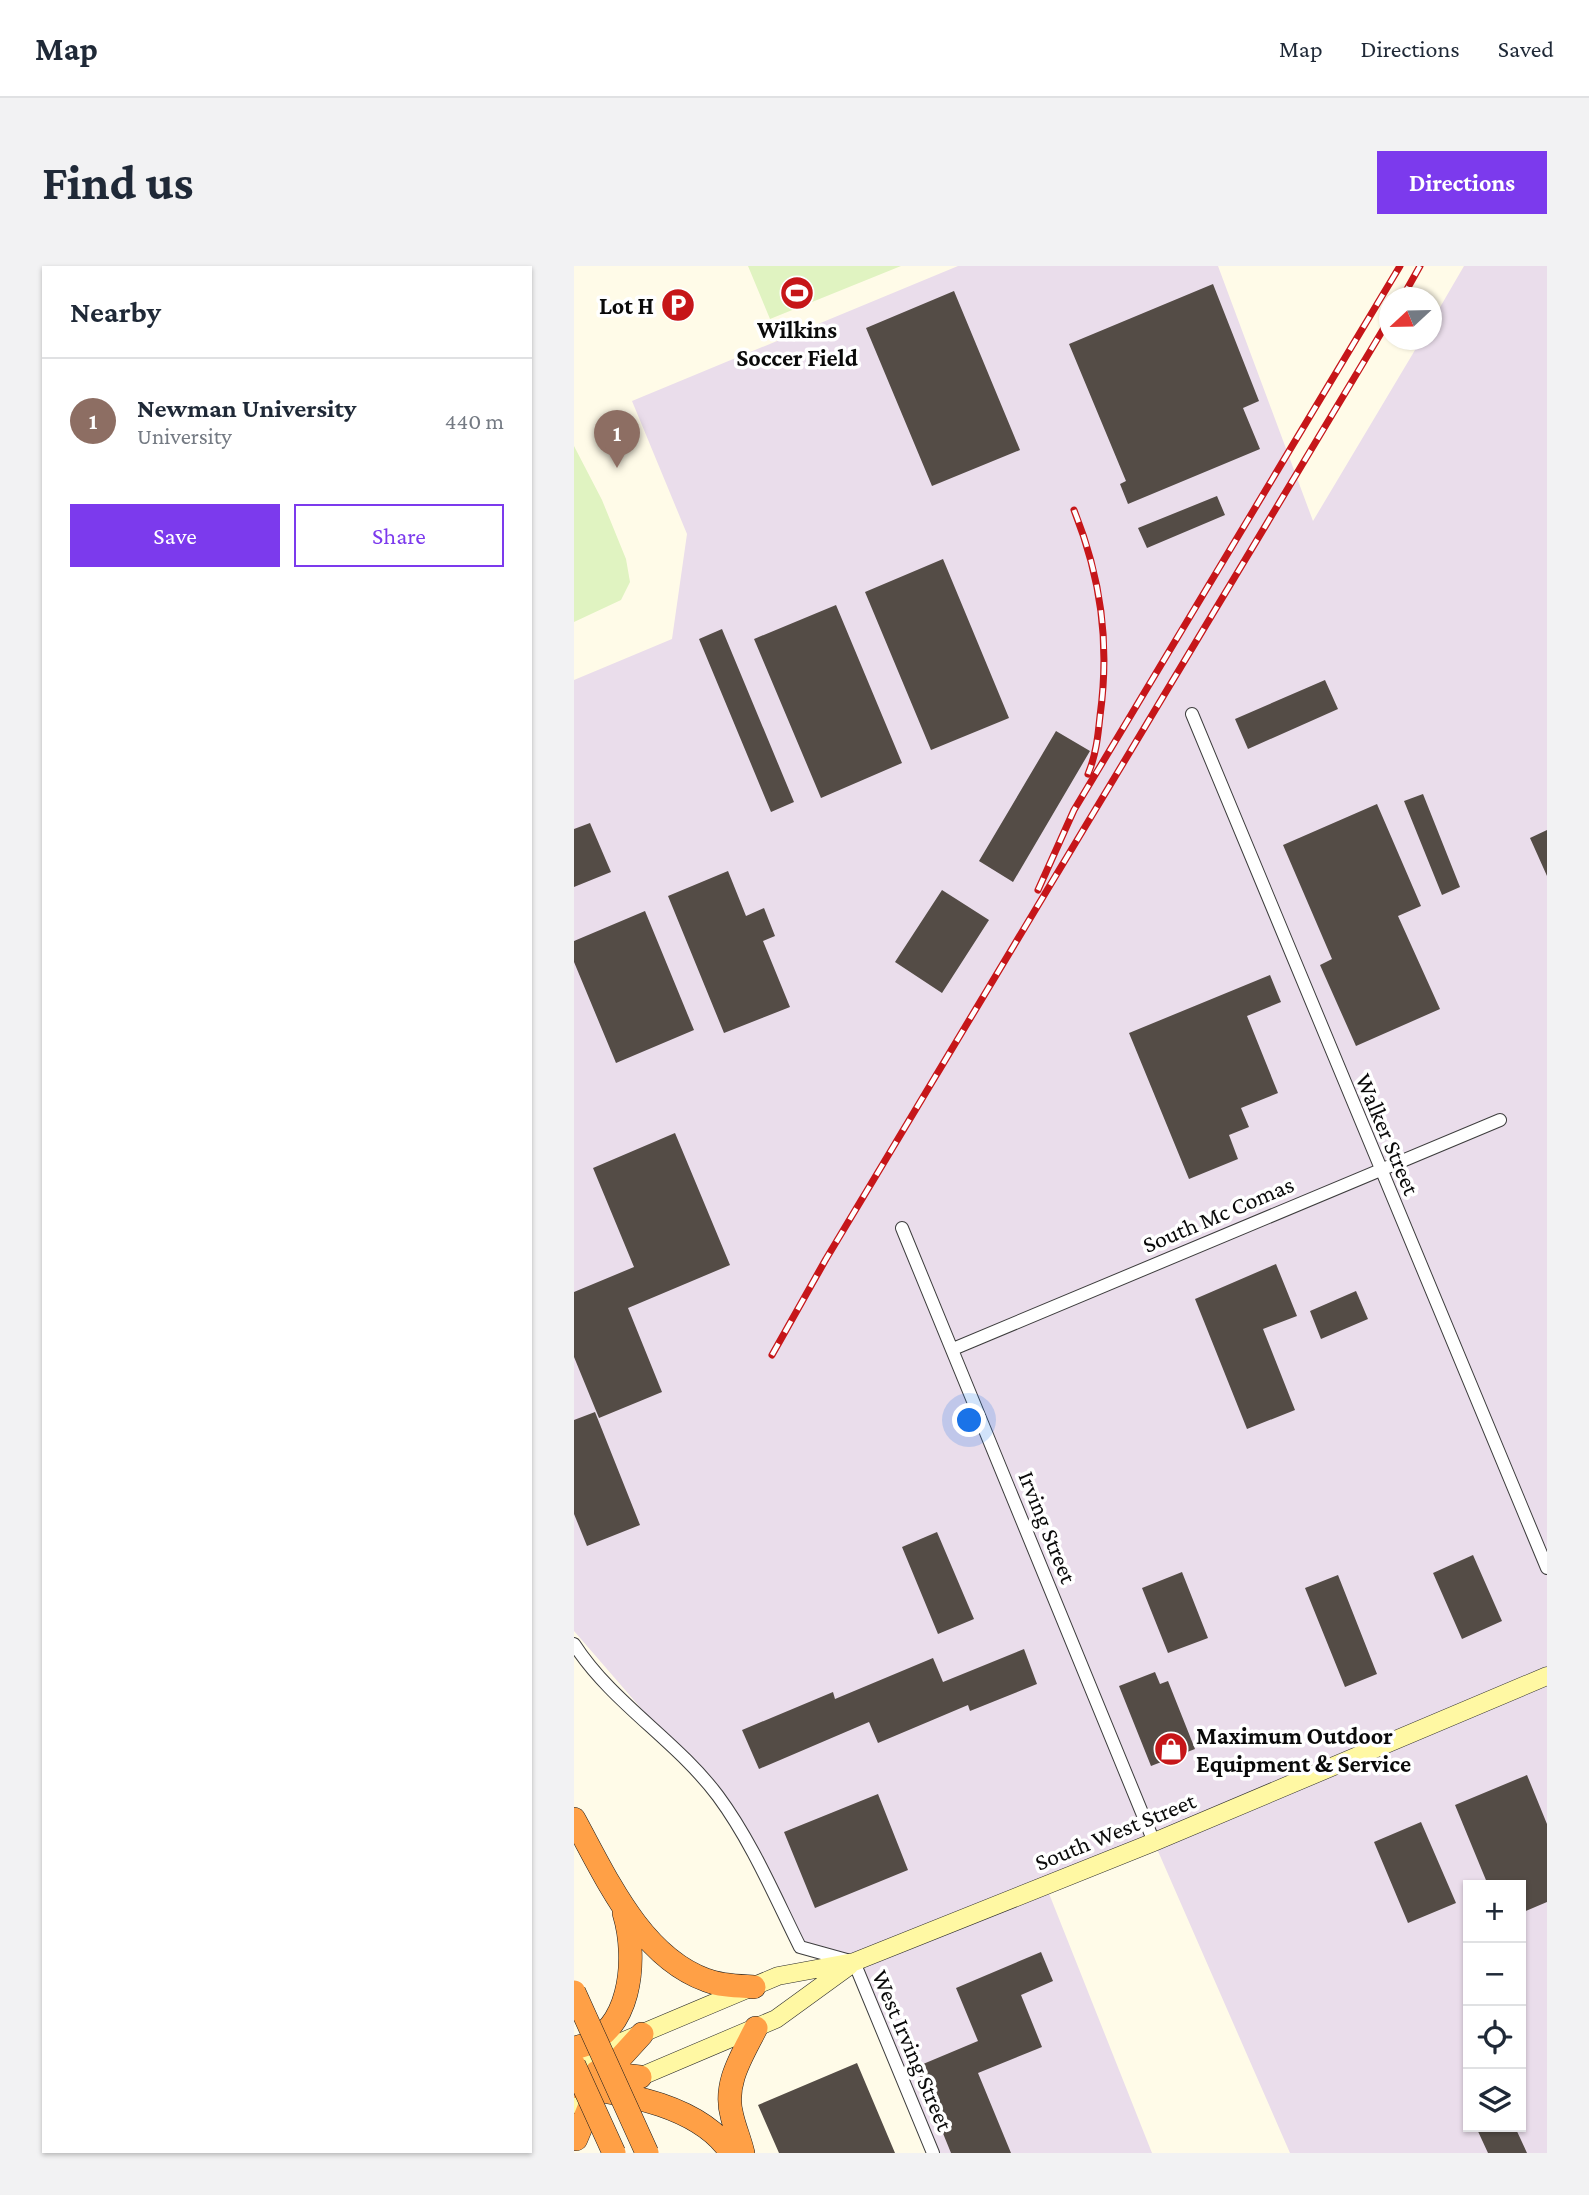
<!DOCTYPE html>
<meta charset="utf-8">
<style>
:root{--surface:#fff;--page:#f2f2f3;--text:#1f2937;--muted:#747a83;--line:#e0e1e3;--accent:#7c3aed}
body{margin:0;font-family:"Crimson Pro",serif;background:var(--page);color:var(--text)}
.controls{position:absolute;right:21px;bottom:21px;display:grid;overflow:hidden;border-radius:0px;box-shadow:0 2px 5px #0004}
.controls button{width:63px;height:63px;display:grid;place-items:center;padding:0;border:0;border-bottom:2px solid var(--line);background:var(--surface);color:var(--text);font:35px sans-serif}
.compass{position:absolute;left:805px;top:21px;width:63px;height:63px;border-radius:50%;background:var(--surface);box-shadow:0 2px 5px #0004;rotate:248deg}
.you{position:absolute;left:396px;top:1155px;width:24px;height:24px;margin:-18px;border:5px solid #fff;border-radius:50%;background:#1a73e8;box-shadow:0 0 0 10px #1a73e833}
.badge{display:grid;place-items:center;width:46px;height:46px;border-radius:50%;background:var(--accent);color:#fff;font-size:23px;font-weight:700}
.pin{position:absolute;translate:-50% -58px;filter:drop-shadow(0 2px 4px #0008)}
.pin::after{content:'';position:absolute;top:37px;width:24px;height:21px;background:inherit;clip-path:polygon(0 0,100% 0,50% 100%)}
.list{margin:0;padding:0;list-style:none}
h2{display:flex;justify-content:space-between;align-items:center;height:91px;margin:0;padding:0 28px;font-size:30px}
h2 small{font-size:23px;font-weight:400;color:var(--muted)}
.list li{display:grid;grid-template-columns:46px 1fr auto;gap:21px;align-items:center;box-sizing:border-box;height:126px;padding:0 28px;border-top:2px solid var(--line)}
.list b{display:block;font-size:26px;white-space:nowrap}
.list p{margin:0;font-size:23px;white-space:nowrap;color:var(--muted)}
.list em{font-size:23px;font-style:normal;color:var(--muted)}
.actions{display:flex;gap:14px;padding:21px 28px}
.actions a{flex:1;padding:16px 0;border:2px solid var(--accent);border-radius:0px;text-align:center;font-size:24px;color:var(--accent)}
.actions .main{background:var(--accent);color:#fff}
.icon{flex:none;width:38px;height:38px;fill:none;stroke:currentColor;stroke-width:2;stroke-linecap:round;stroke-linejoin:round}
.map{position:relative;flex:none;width:973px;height:1887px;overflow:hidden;border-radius:0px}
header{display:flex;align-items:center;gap:42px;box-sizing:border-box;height:98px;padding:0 35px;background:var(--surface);border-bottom:2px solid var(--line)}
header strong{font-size:33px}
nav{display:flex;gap:38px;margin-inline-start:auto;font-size:24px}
.intro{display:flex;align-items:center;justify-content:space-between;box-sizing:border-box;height:168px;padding:0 42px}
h1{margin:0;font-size:49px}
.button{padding:18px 32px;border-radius:0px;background:var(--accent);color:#fff;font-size:24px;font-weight:700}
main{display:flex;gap:42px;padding:0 42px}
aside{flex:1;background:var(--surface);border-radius:0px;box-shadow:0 2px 5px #0004}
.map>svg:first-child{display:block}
.industrial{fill:#eaddeb;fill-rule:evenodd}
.pitch{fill:#e0f3c1}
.building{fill:#544c46}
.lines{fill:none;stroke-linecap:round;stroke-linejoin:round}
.street-casing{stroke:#3d3d3d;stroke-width:14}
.secondary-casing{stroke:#2c2c2c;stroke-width:19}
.highway-casing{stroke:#1b1b1b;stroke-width:24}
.street{stroke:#fff;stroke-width:12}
.secondary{stroke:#fff8a3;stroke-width:18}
.highway{stroke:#ffa046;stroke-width:23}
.rail-casing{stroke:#c61619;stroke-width:7}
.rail{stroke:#fff;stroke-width:4.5;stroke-dasharray:13;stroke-linecap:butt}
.highway-bridge-casing{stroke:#1b1b1b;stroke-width:24;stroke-linecap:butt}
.highway-bridge{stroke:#ffa046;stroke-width:23}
.labels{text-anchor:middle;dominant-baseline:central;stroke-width:7;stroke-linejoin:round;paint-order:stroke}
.poi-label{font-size:24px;font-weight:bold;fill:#0a0a0a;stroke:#fff;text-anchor:end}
.street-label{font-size:24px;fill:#0a0a0a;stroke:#fff}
</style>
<header>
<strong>Map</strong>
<nav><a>Map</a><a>Directions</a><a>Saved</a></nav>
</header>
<div class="intro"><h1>Find us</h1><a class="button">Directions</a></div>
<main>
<aside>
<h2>Nearby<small></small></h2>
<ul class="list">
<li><span class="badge" style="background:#8d6e63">1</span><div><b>Newman University</b><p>University</p></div><em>440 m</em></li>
</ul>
<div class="actions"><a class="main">Save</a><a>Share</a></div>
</aside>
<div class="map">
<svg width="973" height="1887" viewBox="0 0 973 1887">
<rect width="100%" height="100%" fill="#fffbe8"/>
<path class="industrial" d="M384 0H644L739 255 847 74H858V55L890 0H973V1887H716L580 1576 472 1620 578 1887H359L280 1697 233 1685 143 1530 0 1365V414L98 373 113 268 58 135ZM894 1619H947V1861H894Z"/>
<path class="pitch" d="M174 0H327L196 53Z
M0 180 28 234 52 293 56 316 47 334 0 356Z"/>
<path class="building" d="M639 18 685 135 669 142 686 183 554 238 546 218 552 215 495 78Z
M380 25 446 184 358 220 292 62Z
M643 230 651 249 573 282 564 262Z
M369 293 435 452 357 484 291 326Z
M262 339 328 497 247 532 180 373Z
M148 363 220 536 197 546 125 373Z
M751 414 764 443 674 483 661 453Z
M482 465 516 485 439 616 405 595Z
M849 528 886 621 868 629 830 535Z
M803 538 847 640 824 650 866 743 782 780 746 699 758 693 709 579Z
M16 557 37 606 0 621V563Z
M973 564V610L956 572Z
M154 605 172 650 190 642 201 670 189 675 216 741 150 767 94 630Z
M368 624 415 654 368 727 321 696Z
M71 645 120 764 42 797 0 696V675Z
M696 709 707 736 673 750 704 827 667 842 675 861 655 869 664 893 615 913 555 767Z
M101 867 156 999 54 1042 88 1126 25 1152 0 1091V1026L60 1001 19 902Z
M702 998 723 1050 689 1063 721 1144 673 1163 621 1033Z
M782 1025 794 1053 747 1073 736 1045Z
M21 1146 66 1259 13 1280 0 1248V1154Z
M363 1266 400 1353 364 1368 328 1281Z
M899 1289 928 1355 888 1373 859 1307Z
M608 1306 634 1372 594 1387 568 1322Z
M764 1309 803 1408 771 1421 731 1322Z
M450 1383 463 1418 396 1445 394 1439 304 1477 295 1456 185 1503 168 1464 259 1426 261 1433 359 1392 369 1416Z
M581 1406 586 1418 594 1415 621 1483 577 1500 545 1420Z
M953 1509 973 1558V1636L947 1647V1619H914L881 1539Z
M304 1528 334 1604 241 1642 210 1566Z
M847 1556 882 1637 834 1657 800 1576Z
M467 1686 479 1715 447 1729 468 1781 404 1807 437 1887H377L342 1801 404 1775 382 1722Z
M283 1797 321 1887H205L184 1839Z
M902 1861H941L953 1887H914Z"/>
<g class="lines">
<g class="street-casing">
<path id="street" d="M618 448 973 1302
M328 962 580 1576
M379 1083 926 854
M0 1378C38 1437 102 1474 144 1530 178 1576 201 1631 226 1681L280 1696 359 1887"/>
</g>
<g class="secondary-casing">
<path id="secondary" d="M0 1796 204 1710 280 1696 580 1576 973 1410
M56 1815 202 1753 275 1700
M0 1838 27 1827"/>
</g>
<g class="highway-casing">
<path id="highway" d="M0 1553C32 1611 66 1690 132 1714 147 1720 164 1720 180 1721
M0 1782C58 1771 64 1693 50 1647
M23 1806 66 1811
M0 1820C52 1828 127 1840 157 1887
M2 1873 27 1813 68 1768
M169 1887C166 1874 161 1863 158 1850 149 1818 168 1790 182 1762"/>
</g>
<use href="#street" class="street"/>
<use href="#secondary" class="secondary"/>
<use href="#highway" class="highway"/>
<g class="rail-casing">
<path id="rail" d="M828 32 846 0
M500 244C527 312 536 377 526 450 524 470 522 489 514 508
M464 624 500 544 826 0
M198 1089 252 993 816 52"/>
</g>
<use href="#rail" class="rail"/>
<g class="highway-bridge-casing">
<path id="highway-bridge" d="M0 1726 73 1887
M0 1799 40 1887"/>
</g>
<use href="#highway-bridge" class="highway-bridge"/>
</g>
<defs>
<g id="stadium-disc" transform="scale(1.75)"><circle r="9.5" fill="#c61619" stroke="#fff"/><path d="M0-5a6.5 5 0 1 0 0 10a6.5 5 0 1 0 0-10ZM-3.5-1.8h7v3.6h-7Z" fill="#fff"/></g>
<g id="parking-disc" transform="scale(1.75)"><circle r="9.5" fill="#c61619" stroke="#fff"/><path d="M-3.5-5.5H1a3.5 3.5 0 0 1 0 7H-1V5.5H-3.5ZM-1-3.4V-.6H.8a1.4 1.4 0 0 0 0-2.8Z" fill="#fff"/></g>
<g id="shop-disc" transform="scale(1.75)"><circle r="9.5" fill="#c61619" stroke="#fff"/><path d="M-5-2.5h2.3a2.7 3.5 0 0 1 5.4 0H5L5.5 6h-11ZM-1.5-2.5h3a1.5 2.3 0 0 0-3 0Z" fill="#fff"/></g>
</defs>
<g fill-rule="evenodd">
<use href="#stadium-disc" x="223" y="27"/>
<use href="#parking-disc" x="104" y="39"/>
<use href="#shop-disc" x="597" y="1483"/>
</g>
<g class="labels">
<g class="poi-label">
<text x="80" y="39">Lot H</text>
<text x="223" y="63" text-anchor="middle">Wilkins<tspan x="223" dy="28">Soccer Field</tspan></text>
<text x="622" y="1469" text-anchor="start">Maximum Outdoor<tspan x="622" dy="28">Equipment &amp; Service</tspan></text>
</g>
<g class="street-label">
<text transform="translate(814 868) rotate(67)">Walker Street</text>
<text transform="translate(644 948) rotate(-23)">South Mc Comas</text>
<text transform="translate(474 1261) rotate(68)">Irving Street</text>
<text transform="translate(541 1565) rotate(-22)">South West Street</text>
<text transform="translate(339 1784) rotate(67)">West Irving Street</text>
</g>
</g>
</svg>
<div class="controls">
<button>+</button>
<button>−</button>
<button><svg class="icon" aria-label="locate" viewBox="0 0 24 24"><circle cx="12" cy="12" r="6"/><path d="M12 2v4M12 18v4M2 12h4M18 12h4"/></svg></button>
<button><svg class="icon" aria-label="layers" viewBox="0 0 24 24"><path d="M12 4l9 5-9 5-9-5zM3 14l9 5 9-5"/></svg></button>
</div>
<svg class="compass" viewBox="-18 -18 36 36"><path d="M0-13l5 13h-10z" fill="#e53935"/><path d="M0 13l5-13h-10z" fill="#747a83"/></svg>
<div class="you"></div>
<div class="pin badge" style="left:43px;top:202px;background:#8d6e63">1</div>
</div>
</main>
